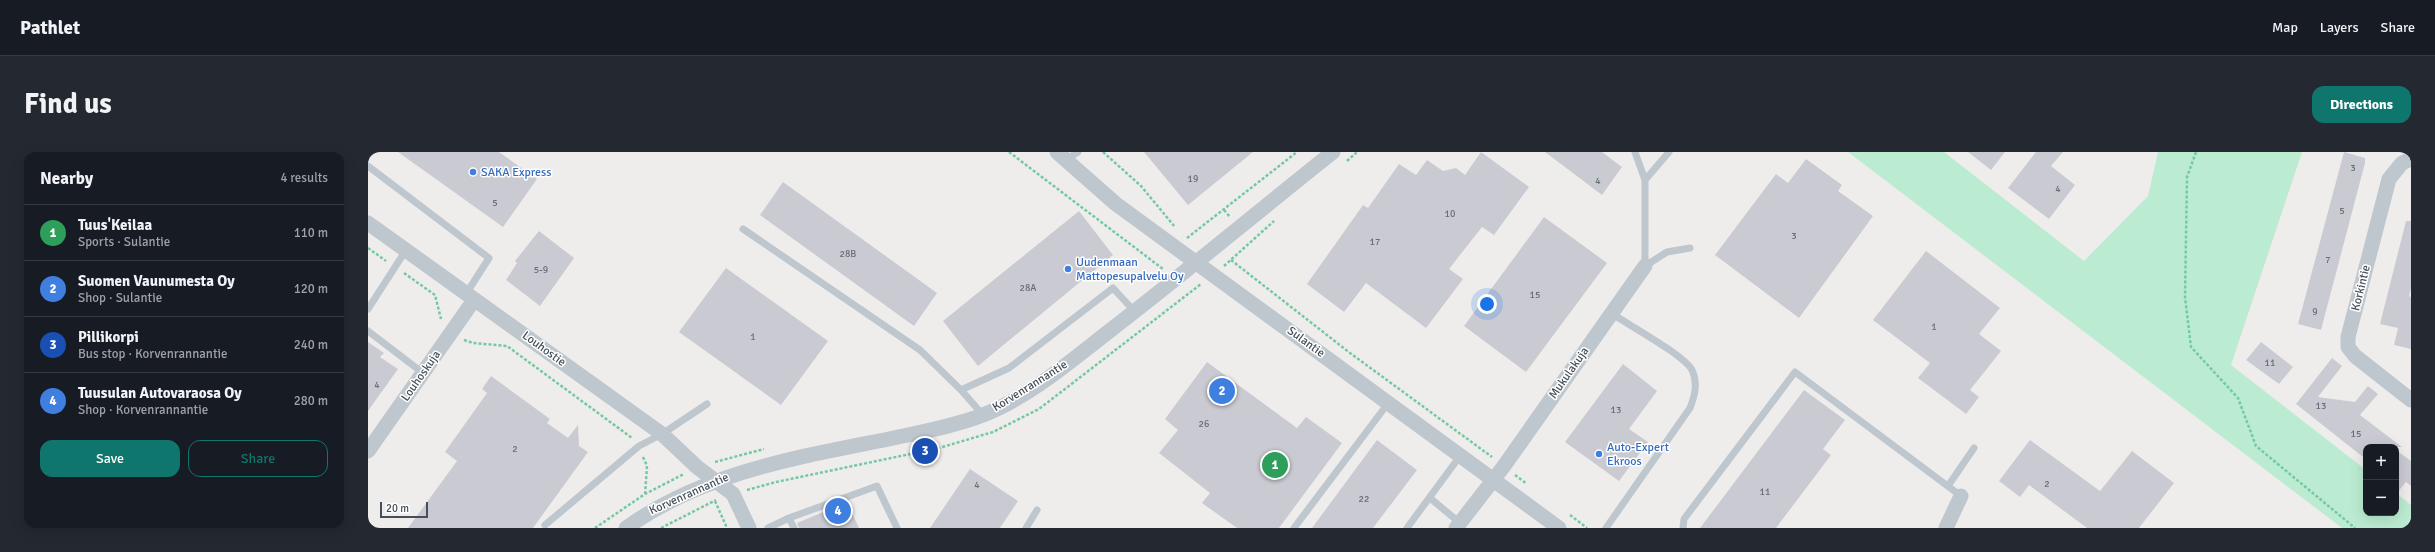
<!DOCTYPE html>
<meta charset="utf-8">
<style>
:root{--surface:#171b24;--page:#242831;--text:#f1f3f6;--muted:#9ea1a6;--line:#363941;--accent:#0f766e}
body{margin:0;font-family:Signika,sans-serif;background:var(--page);color:var(--text)}
.controls{position:absolute;right:12px;bottom:12px;display:grid;overflow:hidden;border-radius:8px;box-shadow:0 4px 16px #0002}
.controls button{width:36px;height:36px;display:grid;place-items:center;padding:0;border:0;border-bottom:1px solid var(--line);background:var(--surface);color:var(--text);font:20px sans-serif}
.scale{position:absolute;left:12px;bottom:10px;width:48px;box-sizing:border-box;padding-left:4px;border:2px solid #464f59;border-top:0;font-size:11px;line-height:14px;white-space:nowrap;color:#464f59;-webkit-text-stroke:3px #fff;paint-order:stroke}
.you{position:absolute;left:1119px;top:152px;width:14px;height:14px;margin:-10px;border:3px solid #fff;border-radius:50%;background:#1a73e8;box-shadow:0 0 0 6px #1a73e833}
.badge{display:grid;place-items:center;width:26px;height:26px;border-radius:50%;background:var(--accent);color:#fff;font-size:13px;font-weight:700}
.pin{position:absolute;translate:-50% -50%;border:2px solid #fff;box-shadow:0 1px 4px #0006}
.list{margin:0;padding:0;list-style:none}
h2{display:flex;justify-content:space-between;align-items:center;height:52px;margin:0;padding:0 16px;font-size:17px}
h2 small{font-size:13px;font-weight:400;color:var(--muted)}
.list li{display:grid;grid-template-columns:26px 1fr auto;gap:12px;align-items:center;box-sizing:border-box;height:56px;padding:0 16px;border-top:1px solid var(--line)}
.list b{display:block;font-size:15px;white-space:nowrap}
.list p{margin:0;font-size:13px;white-space:nowrap;color:var(--muted)}
.list em{font-size:13px;font-style:normal;color:var(--muted)}
.actions{display:flex;gap:8px;padding:12px 16px}
.actions a{flex:1;padding:9px 0;border:1px solid var(--accent);border-radius:12px;text-align:center;font-size:14px;color:var(--accent)}
.actions .main{background:var(--accent);color:#fff}
.map{position:relative;flex:none;width:2043px;height:376px;overflow:hidden;border-radius:12px}
header{display:flex;align-items:center;gap:24px;box-sizing:border-box;height:56px;padding:0 20px;background:var(--surface);border-bottom:1px solid var(--line)}
header strong{font-size:19px}
nav{display:flex;gap:22px;margin-inline-start:auto;font-size:14px}
.intro{display:flex;align-items:center;justify-content:space-between;box-sizing:border-box;height:96px;padding:0 24px}
h1{margin:0;font-size:28px}
.button{padding:10px 18px;border-radius:12px;background:var(--accent);color:#fff;font-size:14px;font-weight:700}
main{display:flex;gap:24px;padding:0 24px}
aside{flex:1;background:var(--surface);border-radius:12px;box-shadow:0 4px 16px #0002}
.map>svg:first-child{display:block}
.green{fill:#bbecd1}
.building{fill:#cacbd2}
.lines{fill:none;stroke-linecap:round;stroke-linejoin:round}
.path{stroke:#75c8a4;stroke-width:2.5;stroke-dasharray:3 2;stroke-linecap:butt}
.lane{stroke:#bec6ce;stroke-width:7}
.street{stroke:#bec6ce;stroke-width:15}
.shop-dot{fill:#3f7fe0;stroke:#fff;stroke-width:1.5}
.labels{text-anchor:middle;dominant-baseline:central;stroke-width:3;stroke-linejoin:round;paint-order:stroke}
.number-label{font-size:10px;fill:#676e77}
.shop-label{font-size:12px;fill:#366cbe;stroke:#fff;text-anchor:start}
.street-label{font-size:12px;fill:#464f59;stroke:#fff}
</style>
<header>
<strong>Pathlet</strong>
<nav><a>Map</a><a>Layers</a><a>Share</a></nav>
</header>
<div class="intro"><h1>Find us</h1><a class="button">Directions</a></div>
<main>
<aside>
<h2>Nearby<small>4 results</small></h2>
<ul class="list">
<li><span class="badge" style="background:#2e9e5b">1</span><div><b>Tuus'Keilaa</b><p>Sports · Sulantie</p></div><em>110 m</em></li>
<li><span class="badge" style="background:#3f7fe0">2</span><div><b>Suomen Vaunumesta Oy</b><p>Shop · Sulantie</p></div><em>120 m</em></li>
<li><span class="badge" style="background:#1a4fb4">3</span><div><b>Pillikorpi</b><p>Bus stop · Korvenrannantie</p></div><em>240 m</em></li>
<li><span class="badge" style="background:#3f7fe0">4</span><div><b>Tuusulan Autovaraosa Oy</b><p>Shop · Korvenrannantie</p></div><em>280 m</em></li>
</ul>
<div class="actions"><a class="main">Save</a><a>Share</a></div>
</aside>
<div class="map">
<svg width="2043" height="376" viewBox="0 0 2043 376">
<rect width="100%" height="100%" fill="#efedec"/>
<path class="green" d="M1480 0H1576L1716 109 1780 44 1790 0H1934L1863 213 1998 318V361H2028V341L2043 353V376H1974Z"/>
<path class="building" d="M30 0H131L169 27 135 75Z
M776 0H885L820 53Z
M1113 0 1161 35 1126 83 1114 75 1081 117 1095 127 1058 176 998 131 976 160 939 132 995 53 1000 56 1031 12 1048 23 1059 8 1075 19 1088 16 1097 23Z
M1177 0H1234L1254 15 1234 43Z
M1600 0H1637L1623 18Z
M1668 0H1695L1683 14 1707 33 1681 67 1640 36Z
M1976 0 1997 6V11L1953 178 1930 172Z
M1438 7 1474 33 1470 39 1505 64 1431 166 1347 103 1408 22 1420 31Z
M415 30 569 141 546 174 392 63Z
M711 59 745 103 610 214 575 169Z
M1176 65 1239 111 1158 220 1096 174Z
M2038 69H2043V136L2041 144 2043 145V197L2026 193 2030 176 2012 172Z
M171 79 206 106 172 154 138 128 149 111 147 109Z
M1558 99 1632 156 1611 182 1633 199 1602 238 1611 245 1598 262 1550 226 1562 211 1505 168Z
M358 116 460 189 413 253 311 180Z
M0 190 16 201 12 205 30 217 0 259Z
M1893 190 1925 215 1911 232 1878 208Z
M1964 206 1974 214 1950 245 1987 250 2000 234 2010 242 1992 263 2034 295H1998V301L1995 305 1928 252Z
M839 210 929 276 938 265 974 291 911 376H869L834 351 842 341 791 301 810 278 797 267Z
M1255 212 1289 239 1261 277 1280 290 1251 329 1197 290Z
M123 224 182 267 179 271 200 286 210 273 211 294 220 300 165 376H40L89 309 77 300 119 241 114 237Z
M1436 238 1477 268 1455 297 1463 303 1408 376H1332Z
M1009 288 1049 318 1005 376H944Z
M1662 288 1732 339 1764 299 1806 331 1771 376H1719L1661 333 1652 345 1631 329Z
M2028 298 2043 309V334L2038 330 2028 342Z
M602 317 650 349 632 376H562Z
M479 350 491 376H431L429 371Z"/>
<g class="lines">
<path class="path" d="M641 0 795 117
M735 0 773 34 807 75
M1828 0 1819 25 1817 145 1823 195 1870 246 1888 294 1987 376
M979 9 989 0
M856 58 862 65
M819 86 929 0
M0 96 18 109
M863 108 982 201 1124 305
M856 114 906 69
M36 121 67 143 73 167
M96 188 105 191 139 194 264 286
M275 305 279 314 277 343
M347 310 396 297
M1147 323 1159 332
M379 338 408 330 571 296 625 280 671 257 833 132
M347 349 359 376
M1202 363 1219 376
M227 376 277 342 316 322
M293 376 348 348"/>
<path class="lane" d="M1267 0 1277 28V114
M699 7 710 0
M0 14 121 106 98 142
M1277 28 1301 0
M375 77 552 198 593 238
M1277 114 1299 100 1322 96
M0 157 38 98
M0 179 55 221
M615 263 593 238 641 216 745 136 767 160
M1580 334 1606 296
M1062 346 1092 371
M421 366 509 334 529 376
M177 373 271 294 294 282 339 252
M400 376 421 366 426 376
M658 376 669 358
M926 376 1021 250
M1039 376 1092 304
M1238 376 1322 256C1327 243 1330 231 1324 218 1316 203 1259 172 1243 161
M1315 376 1316 367 1427 220 1593 344"/>
<path class="street" d="M689 0 748 52 1191 376
M2043 7 2034 11 2021 27 1980 185V195L1987 204 2043 248
M0 71 294 282 329 315 365 342 381 376
M0 299 106 148
M258 376C335 321 426 306 516 288 548 281 584 275 615 263 663 244 704 208 744 177 819 119 891 59 965 0
M1088 376 1136 314 1277 114
M1578 376 1593 344"/>
</g>
<g class="shop-dot">
<circle cx="105" cy="20" r="4"/>
<circle cx="700" cy="117" r="4"/>
<circle cx="1231" cy="302" r="4"/>
</g>
<g class="labels">
<g class="number-label">
<text x="1985" y="16">3</text>
<text x="825" y="27">19</text>
<text x="1230" y="29">4</text>
<text x="1690" y="37">4</text>
<text x="127" y="51">5</text>
<text x="1974" y="59">5</text>
<text x="1082" y="62">10</text>
<text x="1426" y="84">3</text>
<text x="1007" y="90">17</text>
<text x="480" y="102">28B</text>
<text x="1960" y="108">7</text>
<text x="173" y="118">5-9</text>
<text x="660" y="136">28A</text>
<text x="1167" y="143">15</text>
<text x="1947" y="160">9</text>
<text x="1566" y="175">1</text>
<text x="385" y="185">1</text>
<text x="1902" y="211">11</text>
<text x="9" y="233">4</text>
<text x="1953" y="254">13</text>
<text x="1248" y="258">13</text>
<text x="836" y="272">26</text>
<text x="1988" y="282">15</text>
<text x="147" y="297">2</text>
<text x="1679" y="332">2</text>
<text x="609" y="333">4</text>
<text x="1397" y="340">11</text>
<text x="996" y="347">22</text>
</g>
<g class="shop-label">
<text x="113" y="20">SAKA Express</text>
<text x="708" y="110">Uudenmaan<tspan x="708" dy="14">Mattopesupalvelu Oy</tspan></text>
<text x="1239" y="295">Auto-Expert<tspan x="1239" dy="14">Ekroos</tspan></text>
</g>
<g class="street-label">
<text transform="translate(1993 136) rotate(-76)">Korkintie</text>
<text transform="translate(938 190) rotate(36)">Sulantie</text>
<text transform="translate(176 197) rotate(36)">Louhostie</text>
<text transform="translate(1201 221) rotate(-55)">Mukulakuja</text>
<text transform="translate(53 224) rotate(-55)">Louhoskuja</text>
<text transform="translate(662 234) rotate(-32)">Korvenrannantie</text>
<text transform="translate(321 342) rotate(-24)">Korvenrannantie</text>
</g>
</g>
</svg>
<div class="controls">
<button>+</button>
<button>−</button>
</div>
<div class="scale">20 m</div>
<div class="you"></div>
<div class="pin badge" style="left:907px;top:313px;background:#2e9e5b">1</div>
<div class="pin badge" style="left:854px;top:239px;background:#3f7fe0">2</div>
<div class="pin badge" style="left:557px;top:299px;background:#1a4fb4">3</div>
<div class="pin badge" style="left:470px;top:359px;background:#3f7fe0">4</div>
</div>
</main>
